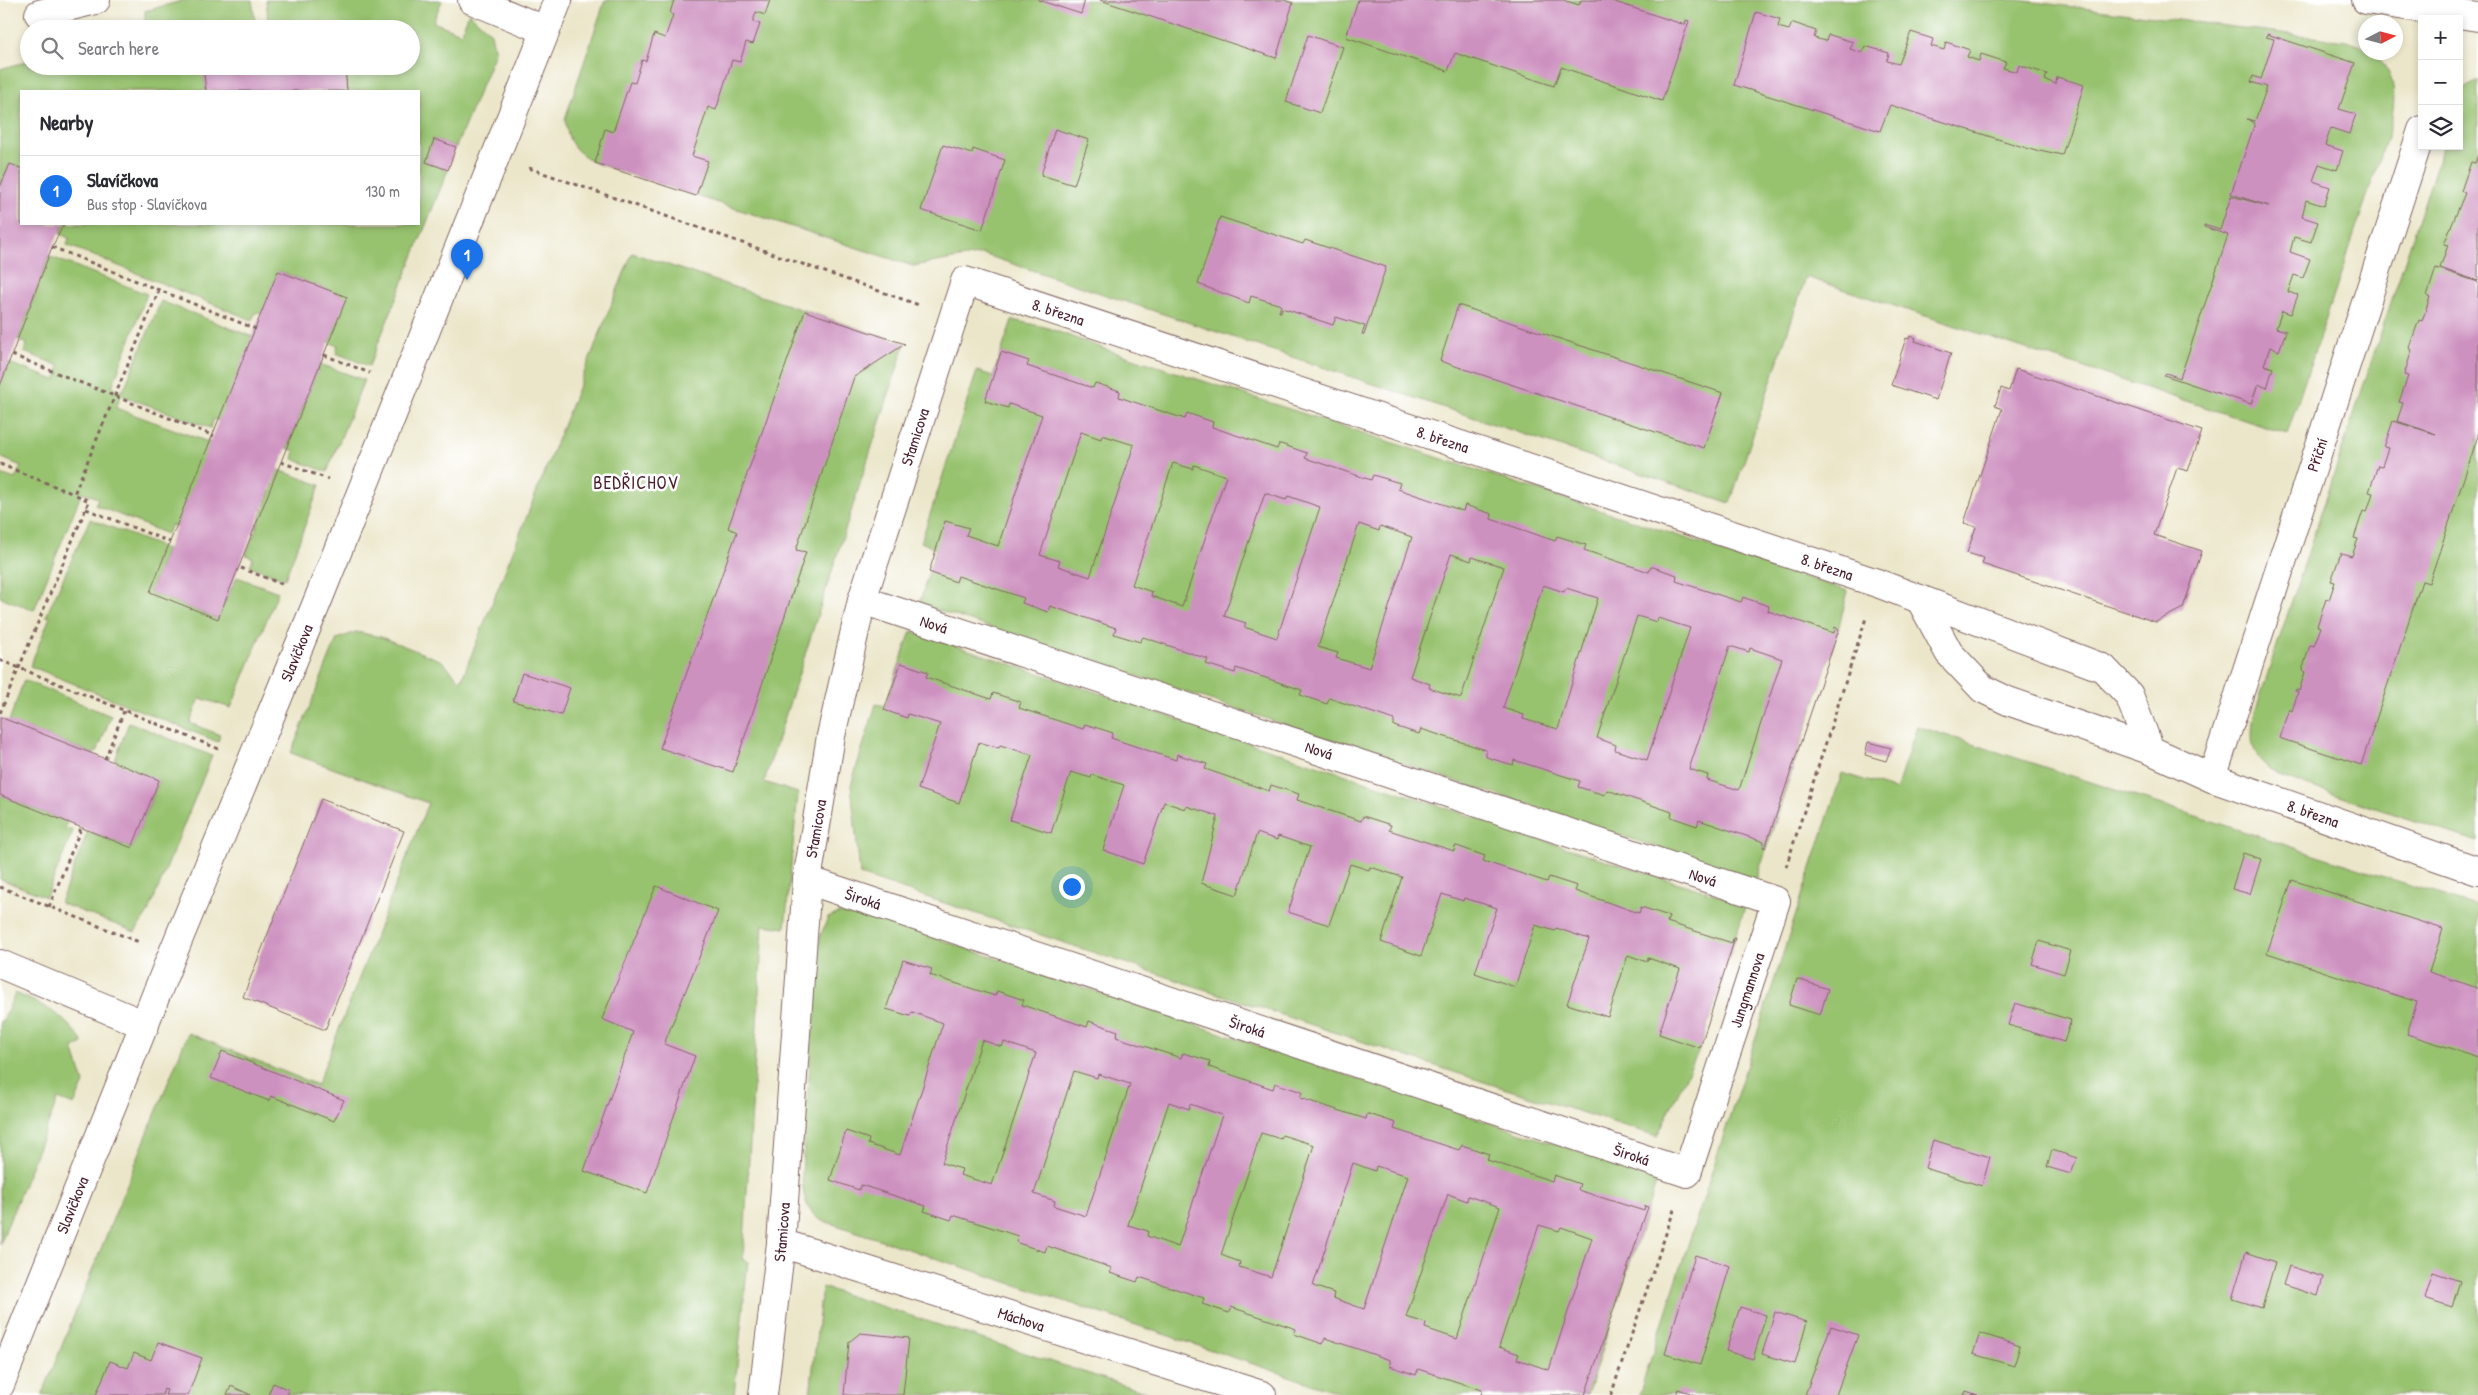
<!DOCTYPE html>
<meta charset="utf-8">
<style>
:root{--surface:#fff;--page:#f7f7f7;--text:#2b2b33;--muted:#7c7c81;--line:#e1e1e2;--accent:#1a73e8}
body{margin:0;font-family:"Patrick Hand",sans-serif;background:var(--page);color:var(--text)}
.controls{position:absolute;right:15px;top:15px;display:grid;overflow:hidden;border-radius:0px;box-shadow:0 2px 8px #0003}
.controls button{width:45px;height:45px;display:grid;place-items:center;padding:0;border:0;border-bottom:1px solid var(--line);background:var(--surface);color:var(--text);font:25px sans-serif}
.compass{position:absolute;left:2358px;top:15px;width:45px;height:45px;border-radius:50%;background:var(--surface);box-shadow:0 2px 8px #0003;rotate:84deg}
.you{position:absolute;left:1071px;top:886px;width:18px;height:18px;margin:-12px;border:4px solid #fff;border-radius:50%;background:#1a73e8;box-shadow:0 0 0 8px #1a73e833}
.badge{display:grid;place-items:center;width:32px;height:32px;border-radius:50%;background:var(--accent);color:#fff;font-size:16px;font-weight:700}
.pin{position:absolute;translate:-50% -41px;filter:drop-shadow(0 1px 2px #0008)}
.pin::after{content:'';position:absolute;top:26px;width:18px;height:15px;background:inherit;clip-path:polygon(0 0,100% 0,50% 100%)}
.list{margin:0;padding:0;list-style:none}
h2{display:flex;justify-content:space-between;align-items:center;height:65px;margin:0;padding:0 20px;font-size:21px}
h2 small{font-size:16px;font-weight:400;color:var(--muted)}
.list li{display:grid;grid-template-columns:32px 1fr auto;gap:15px;align-items:center;box-sizing:border-box;height:70px;padding:0 20px;border-top:1px solid var(--line)}
.list b{display:block;font-size:19px;white-space:nowrap}
.list p{margin:0;font-size:16px;white-space:nowrap;color:var(--muted)}
.list em{font-size:16px;font-style:normal;color:var(--muted)}
.icon{flex:none;width:28px;height:28px;fill:none;stroke:currentColor;stroke-width:2;stroke-linecap:round;stroke-linejoin:round}
.map{position:relative;flex:none;width:2478px;height:1395px;overflow:hidden}
.search{position:absolute;background:var(--surface);box-shadow:0 2px 8px #0003;left:20px;top:20px;width:400px;height:55px;display:flex;align-items:center;gap:12px;box-sizing:border-box;padding:0 18px;border-radius:28px;color:var(--muted);font-size:19px}
.panel{position:absolute;background:var(--surface);box-shadow:0 2px 8px #0003;left:20px;top:90px;width:400px;height:135px;border-radius:0px}
.map>svg:first-child{display:block}
.green{fill:#97c26e;stroke:#70704c}
.building{fill:#cd91c0;fill-rule:evenodd}
.lines{fill:none;stroke-linecap:round;stroke-linejoin:round}
.minor-casing{stroke:#826562;stroke-width:30}
.path{stroke:#826562;stroke-width:3;stroke-dasharray:4 4;stroke-linecap:butt}
.minor{stroke:#fff;stroke-width:28}
.labels{text-anchor:middle;dominant-baseline:central;stroke-width:5;stroke-linejoin:round;paint-order:stroke}
.street-label{font-size:16px;fill:#4a1f2b;stroke:#fff}
.neighbourhood-label{font-size:18px;letter-spacing:1px;fill:#4a1f2b;stroke:#fff}
</style>
<div class="map">
<svg width="2478" height="1395" viewBox="0 0 2478 1395">
<rect width="100%" height="100%" fill="#fff"/>
<filter id="ink" filterUnits="userSpaceOnUse"><feTurbulence type="fractalNoise" baseFrequency=".02" numOctaves="2"/><feDisplacementMap in="SourceGraphic" scale="10" xChannelSelector="R" yChannelSelector="G"/><feConvolveMatrix kernelMatrix="1 2 1 2 8 2 1 2 1" color-interpolation-filters="sRGB"/></filter>
<filter id="wash" filterUnits="userSpaceOnUse"><feTurbulence type="fractalNoise" baseFrequency=".0096" numOctaves="4" result="noise"/><feDisplacementMap in="SourceGraphic" scale="20" xChannelSelector="R" yChannelSelector="G"/><feGaussianBlur stdDeviation="1.12" result="paint"/><feColorMatrix in="noise" values="0 0 0 0 0 0 0 0 0 0 0 0 0 0 0 0 0 1.4 0 .05"/><feComposite in="paint" operator="in"/></filter>
<g filter="url(#wash)">
<rect width="100%" height="100%" fill="#ebe6c9"/>
<path class="green" d="M185 0H252L256 29H145V11Z
M266 0H439L442 1 433 22 461 33 469 13 491 33 495 53 456 147 434 139 426 162 448 170 369 366 336 353 338 346 329 342 346 297 279 271 262 314 256 312 252 320 67 245 69 238 60 234 64 224H419V91H347L345 66H411V29H341L340 26 314 29H269Z
M605 0H2018L2346 41 2365 47 2366 52 2372 53C2398 74 2396 97 2390 128L2287 434 1806 277 1730 503 983 254 913 266 595 163C574 150 568 144 565 119Z
M29 61V66H203L206 91H21V168L9 164 0 187V69Z
M2478 81V842L2279 776C2252 757 2249 747 2254 715L2443 146H2459L2460 94 2465 88Z
M632 253 905 344 764 782 798 793 785 928 763 925 743 1259 748 1261 734 1395H42L188 1033 317 1085 428 803 291 753 337 639 356 632 381 637 442 661 461 681Z
M49 256 147 294 112 387 123 391 161 301 253 337 220 421 214 419 210 428 121 395 116 408 211 443 176 527 171 525 167 534 95 505 98 498 82 492 34 610 0 597V474L15 479 21 466 0 457V386L9 363 55 380 60 366 24 352 27 344 18 340Z
M1012 320 1045 327 1105 349 1848 591 1837 634 1756 880 919 604 936 549 921 542 977 371 993 376Z
M320 364 364 380 327 472 293 459 295 451 287 448Z
M279 470 320 485 285 579 250 566 253 558 246 555Z
M90 519 167 549 150 592 217 619 237 577 278 592 231 708 200 698 190 723 220 735 218 742 30 666 50 617 46 616Z
M911 631 1561 846 1746 904 1700 1048 1657 1136 1484 1082 860 875 851 785 876 704 885 706Z
M24 680 111 716 97 752 95 751 94 754 9 721Z
M129 722 212 756 149 911 135 932 60 903 88 831 132 848 159 781 116 764 117 760H115Z
M1917 726 2478 907V1395H1639L1842 773 1896 790Z
M0 795 67 822 65 828 73 831 46 897 0 879Z
M839 913 863 917 914 931 1472 1117 1658 1177 1587 1395H1346L818 1219C804 1206 803 1193 802 1174L818 949 821 934 828 918Z
M15 993C44 1005 65 1015 83 1043L73 1048 84 1083 74 1105 58 1099 0 1244V1021H3Z
M822 1287 1154 1395H810Z"/>
<g id="blocks">
<path class="building" d="M674 0H770L765 15 756 12 753 22 760 24 753 44 746 42 740 62 732 60 716 110 708 107 692 156 708 161 696 196 595 163 605 129 613 132 630 82 635 83 642 60 646 61 654 34 665 38 673 15 670 13Z
M1038 0H1085L1081 14Z
M1100 0H1284L1293 3 1276 58Z
M1358 0H1563L1579 5 1581 0H1609L1685 25 1686 20 1689 21 1662 101 1561 67 1554 86 1455 53 1448 71 1399 55 1346 37Z
M1756 12 1780 19 1778 27 1789 30 1792 23H1794L1816 31 1814 38 1826 41 1828 35H1830L1853 42 1850 49 1862 53 1865 46 1889 53 1887 61 1899 64 1911 32 1933 39 1931 46 1944 50 1946 42 1970 50 1967 57 1979 61 1981 54 2006 62 2003 68 2017 72 2019 65 2047 74 2045 80 2056 84 2057 77 2084 85 2062 155 2040 150 2039 152 1890 105 1880 131 1734 85Z
M340 26 341 29H325V27Z
M2267 34 2355 63 2339 109 2356 114 2349 134 2331 128 2325 145 2343 151 2337 170 2319 164 2313 181 2330 187 2324 206 2306 200 2302 217 2318 222 2311 242 2294 237 2290 252 2310 259 2303 278 2294 275 2288 292 2298 295 2291 314 2282 311 2276 328 2286 331 2279 351 2270 347 2264 365 2273 368 2267 388 2258 384 2251 404 2164 375 2166 373 2180 378 2228 235 2204 227V225L2220 230 2231 196 2269 206 2231 194 2255 123 2247 119 2255 121 2267 87 2251 82 2253 76 2261 79 2274 39 2266 37Z
M1308 35 1343 47 1320 113 1286 102Z
M203 66H345L347 91H206Z
M1055 129 1089 140 1074 185 1041 175Z
M434 139 456 147 448 170 426 162Z
M943 145 972 154 973 149 1005 160 982 230 921 210Z
M2478 155V281L2440 268 2448 245 2444 244 2465 193 2461 191 2471 162 2475 163Z
M10 164 21 168V224H64L52 247 0 386V187Z
M1220 217 1303 244 1305 240 1386 267 1364 335 1362 334 1365 326 1336 317 1333 325 1282 308 1281 312H1279L1281 305 1251 296 1249 303 1198 284Z
M2436 268 2478 282V436L2429 583 2422 581 2361 765 2279 738 2289 709 2292 711 2298 692 2295 691 2296 689 2299 691 2305 672 2302 671 2310 645 2314 646 2321 627 2317 626 2326 599 2329 600 2335 582 2331 581 2341 553 2352 556 2358 539 2354 538 2363 511 2367 512 2373 493 2369 492 2378 465 2382 466 2388 448 2384 447 2393 421 2436 434 2397 421 2403 403 2399 402 2408 376 2404 375 2412 350 2409 348 2419 320 2422 321 2430 297 2427 296Z
M278 271 347 297 218 619 150 592Z
M1458 305 1723 393 1704 448 1440 361Z
M805 311 905 344 854 377 796 550 806 552 733 772 660 748 737 532 728 528Z
M1910 336 1916 338 1915 341 1951 353 1936 400 1891 385 1906 338 1909 339Z
M1001 352 1029 361 1027 366 1093 388 1095 383 1120 391 1119 397 1185 419 1187 413 1213 422 1212 427 1277 449 1279 444H1281L1307 453 1305 458 1371 480 1373 475 1400 483 1398 489 1463 511 1465 505 1492 514 1491 519 1555 541 1557 536 1586 545 1584 550 1649 572 1651 567H1653L1677 575 1676 581 1741 602 1743 597 1745 598 1769 606 1768 611 1834 633 1835 627 1839 629 1765 848 1763 847 1764 842 1699 820 1697 826 1671 817 1672 812 1607 790 1605 795 1578 787 1580 781 1514 760 1513 765 1486 757V750L1421 729 1419 734 1394 726V720L1329 698 1327 704 1300 695 1302 690 1236 668 1235 673 1206 664 1208 659 1143 637 1140 642 1114 634 1116 628 1050 606 1048 612 1022 603 1024 598 958 576 956 582 929 572 945 521 969 528 966 535 998 546 1020 480 1042 415 1009 404 1008 408 985 401ZM1081 432 1101 439 1102 435 1134 445 1090 577 1058 566 1060 561 1040 555ZM1173 463 1193 469 1194 465 1226 476 1182 607 1151 596 1152 592 1132 585ZM1265 493 1286 500 1288 496 1320 507 1277 638 1244 627 1246 623 1224 616ZM1359 524 1379 531 1380 526 1412 537 1369 668 1336 658 1338 653 1318 647ZM1451 554 1471 561 1472 557 1504 567 1461 698 1429 688 1430 684 1410 677ZM1543 585 1564 592 1566 588 1598 598 1558 729 1523 719 1524 715 1503 708ZM1637 616 1657 622 1658 618 1690 628 1647 760 1615 750 1616 745 1597 738ZM1730 646 1749 652 1750 648 1782 659 1739 790 1707 780 1708 775 1689 769Z
M2016 369 2202 431 2188 471 2177 468 2154 535 2202 551 2183 608 2156 622 1982 564 1984 558 1967 553 1976 527 1964 523 2002 409 1995 406 2001 388 2009 391Z
M901 663 928 672 926 677 991 699 993 693 1021 702 1019 708 1083 729 1085 724 1113 733 1111 738 1176 760 1177 754 1179 755 1207 764 1205 769 1269 791 1271 785 1299 794 1297 800 1361 821 1363 816 1391 825 1389 830 1454 851 1455 846H1457L1485 856 1483 861 1547 882 1549 877 1577 886 1575 891 1639 913 1641 907 1669 916 1667 922 1732 943 1733 938H1735L1700 1048 1659 1034 1680 969 1648 958 1647 962 1628 955 1608 1017 1567 1004 1589 939 1556 928 1555 931 1535 925 1515 987 1475 973 1497 908 1464 898 1463 901 1442 894 1421 956 1381 942 1402 877 1370 867 1369 870 1350 864 1329 925 1288 912 1310 847 1278 836 1277 840 1257 833 1237 895 1201 883 1218 816 1186 806 1185 809 1164 802 1143 864 1103 850 1124 785 1092 775 1091 778 1071 772 1051 833 1010 820 1032 755 1000 745 999 748 979 742 959 803 918 789 940 724 908 714 907 718 884 710Z
M522 673 570 688 561 715 513 701Z
M0 717 159 780 132 848 0 795Z
M1868 742 1891 748 1886 761 1865 755Z
M321 799 404 831 325 1030 243 997Z
M2243 853 2261 859 2250 894 2232 889Z
M2292 880 2443 929 2429 972 2478 988V1057L2407 1034 2417 1002 2267 953Z
M656 886 718 911 664 1044 695 1056 647 1193 584 1171 633 1032 602 1019Z
M2039 941 2071 951 2064 974 2032 964Z
M903 960 932 969 930 975 995 996 997 991 1024 1000 1022 1005 1087 1027 1089 1021 1118 1031 1116 1037 1181 1058 1183 1053 1210 1061 1209 1067 1273 1089 1275 1083 1277 1084 1302 1092 1300 1098 1366 1119 1367 1114H1369L1396 1123 1394 1129 1459 1150 1462 1145 1489 1154 1487 1160 1552 1181 1554 1175 1580 1184 1578 1190 1644 1211 1645 1206 1648 1207 1585 1395H1481L1482 1390 1418 1369 1416 1375 1390 1366V1360L1325 1338 1323 1344 1294 1334 1296 1329 1231 1307 1229 1313 1202 1304 1204 1298 1139 1277 1137 1282 1110 1273 1112 1268 1047 1246 1045 1252 1018 1243 1016 1242 1018 1236 953 1215 951 1220 924 1211 926 1206 861 1185 859 1190 830 1180 846 1131 869 1139 868 1144 900 1155 922 1089 943 1023 912 1012 910 1016 886 1009ZM982 1040 1002 1047 1004 1042 1036 1053 992 1185 960 1175 962 1169 942 1163ZM1074 1071 1097 1078 1098 1074 1130 1084 1086 1216 1054 1206 1055 1201 1034 1194ZM1169 1102 1189 1109 1190 1104 1222 1115 1178 1247 1147 1236 1148 1231 1128 1225ZM1261 1133 1281 1139 1282 1135 1314 1145 1271 1277 1239 1267 1240 1262 1221 1255ZM1353 1163 1375 1171 1376 1166 1408 1176 1364 1309 1333 1298 1334 1293 1313 1286ZM1448 1194 1467 1201 1468 1196 1500 1207 1457 1339 1425 1328 1426 1323 1406 1317ZM1539 1225 1559 1231 1561 1227 1592 1238 1549 1370 1517 1359 1519 1354 1499 1347Z
M1797 979 1828 989 1820 1015 1789 1005Z
M2015 1003 2071 1020 2064 1042 2008 1025Z
M222 1051 344 1100 334 1121 271 1096 269 1101 211 1078Z
M1933 1140 1990 1157 1982 1186 1925 1168Z
M2052 1150 2077 1158 2071 1174 2047 1167Z
M2246 1252 2275 1262 2262 1308 2232 1299Z
M1695 1255 1730 1266 1700 1365 1665 1354Z
M2289 1266 2323 1277 2318 1296 2283 1285Z
M2433 1272 2460 1281 2452 1307 2425 1298Z
M1740 1307 1766 1315 1753 1359 1726 1351Z
M1775 1312 1807 1322 1795 1364 1762 1354Z
M1831 1326 1858 1335 1836 1395H1805Z
M860 1333 909 1338 903 1395H844L849 1342Z
M1980 1333 2020 1346 2014 1366 1973 1354Z
M158 1342 202 1358 188 1395H165L167 1390 164 1389 162 1395H96L110 1361 128 1368 134 1353 151 1360Z
M273 1383 289 1390 287 1395H268Z
M231 1386 251 1395H227Z
M1678 1389 1696 1395H1676Z
M1966 1391 1978 1395H1964Z"/>
</g>
</g>
<g filter="url(#ink)">
<use href="#blocks" fill-opacity="0" stroke="#826562" stroke-width="1"/>
<g class="lines">
<g class="minor-casing">
<g id="minor">
<path d="M472 0 545 30"/>
<path d="M2366 0 2478 17"/>
<path d="M39 14 96 0"/>
<path id="s1" d="M1920 599 1949 653 1983 689 2008 701 2150 750 2212 778 2478 871"/>
<path id="s2" d="M2212 778 2422 130"/>
<path id="s3" d="M807 880 1687 1173 1776 901 862 600"/>
<path d="M0 964 145 1025"/>
<path id="s4" d="M781 1243 1262 1395"/>
<path id="s5" d="M0 1385 172 955 318 600 558 0"/>
<path id="s6" d="M763 1395 781 1243 807 880 831 736 862 600 965 281 1877 583 2103 668 2129 695 2150 750"/>
</g>
</g>
<path class="path" d="M529 168 919 305
M52 247 256 329
M12 355 214 436
M324 355 370 373
M281 462 328 479
M0 464 74 494
M86 509 170 542
M241 568 284 585
M0 660 219 749
M0 713 89 501 74 494 159 290
M105 759 124 711
M1786 867 1866 618
M0 887 139 942
M49 907 81 828
M1611 1395 1675 1207"/>
<use href="#minor" class="minor"/>
</g>
</g>
<g class="labels">
<g class="street-label">
<text stroke="none"><textPath href="#s6" startOffset="1236">8. března</textPath></text>
<text stroke="none"><textPath href="#s6" startOffset="974">Stamicova</textPath></text>
<text stroke="none"><textPath href="#s6" startOffset="1641">8. března</textPath></text>
<text stroke="none"><textPath href="#s2" startOffset="340">Příční</textPath></text>
<text stroke="none"><textPath href="#s6" startOffset="2046">8. března</textPath></text>
<text transform="translate(934 624) rotate(18)">Nová</text>
<text stroke="none"><textPath href="#s5" startOffset="790">Slavíčkova</textPath></text>
<text transform="translate(1319 750) rotate(18)">Nová</text>
<text stroke="none"><textPath href="#s1" startOffset="464">8. března</textPath></text>
<text stroke="none"><textPath href="#s6" startOffset="569">Stamicova</textPath></text>
<text transform="translate(1703 877) rotate(18)">Nová</text>
<text stroke="none"><textPath href="#s3" startOffset="59">Široká</textPath></text>
<text stroke="none"><textPath href="#s3" startOffset="1120">Jungmannova</textPath></text>
<text stroke="none"><textPath href="#s3" startOffset="464">Široká</textPath></text>
<text stroke="none"><textPath href="#s3" startOffset="869">Široká</textPath></text>
<text stroke="none"><textPath href="#s5" startOffset="194">Slavíčkova</textPath></text>
<text stroke="none"><textPath href="#s6" startOffset="164">Stamicova</textPath></text>
<text stroke="none"><textPath href="#s4" startOffset="252">Máchova</textPath></text>
</g>
<g class="neighbourhood-label">
<text x="636" y="482">BEDŘICHOV</text>
</g>
</g>
</svg>
<div class="controls">
<button>+</button>
<button>−</button>
<button><svg class="icon" aria-label="layers" viewBox="0 0 24 24"><path d="M12 4l9 5-9 5-9-5zM3 14l9 5 9-5"/></svg></button>
</div>
<svg class="compass" viewBox="-18 -18 36 36"><path d="M0-13l5 13h-10z" fill="#e53935"/><path d="M0 13l5-13h-10z" fill="#7c7c81"/></svg>
<div class="you"></div>
<div class="pin badge" style="left:467px;top:280px">1</div>
<div class="search"><svg class="icon" aria-label="search" viewBox="0 0 24 24"><circle cx="10" cy="10" r="6"/><path d="M15 15l6 6"/></svg>Search here</div>
<section class="panel">
<h2>Nearby<small></small></h2>
<ul class="list">
<li><span class="badge">1</span><div><b>Slavíčkova</b><p>Bus stop · Slavíčkova</p></div><em>130 m</em></li>
</ul>
</section>
</div>
